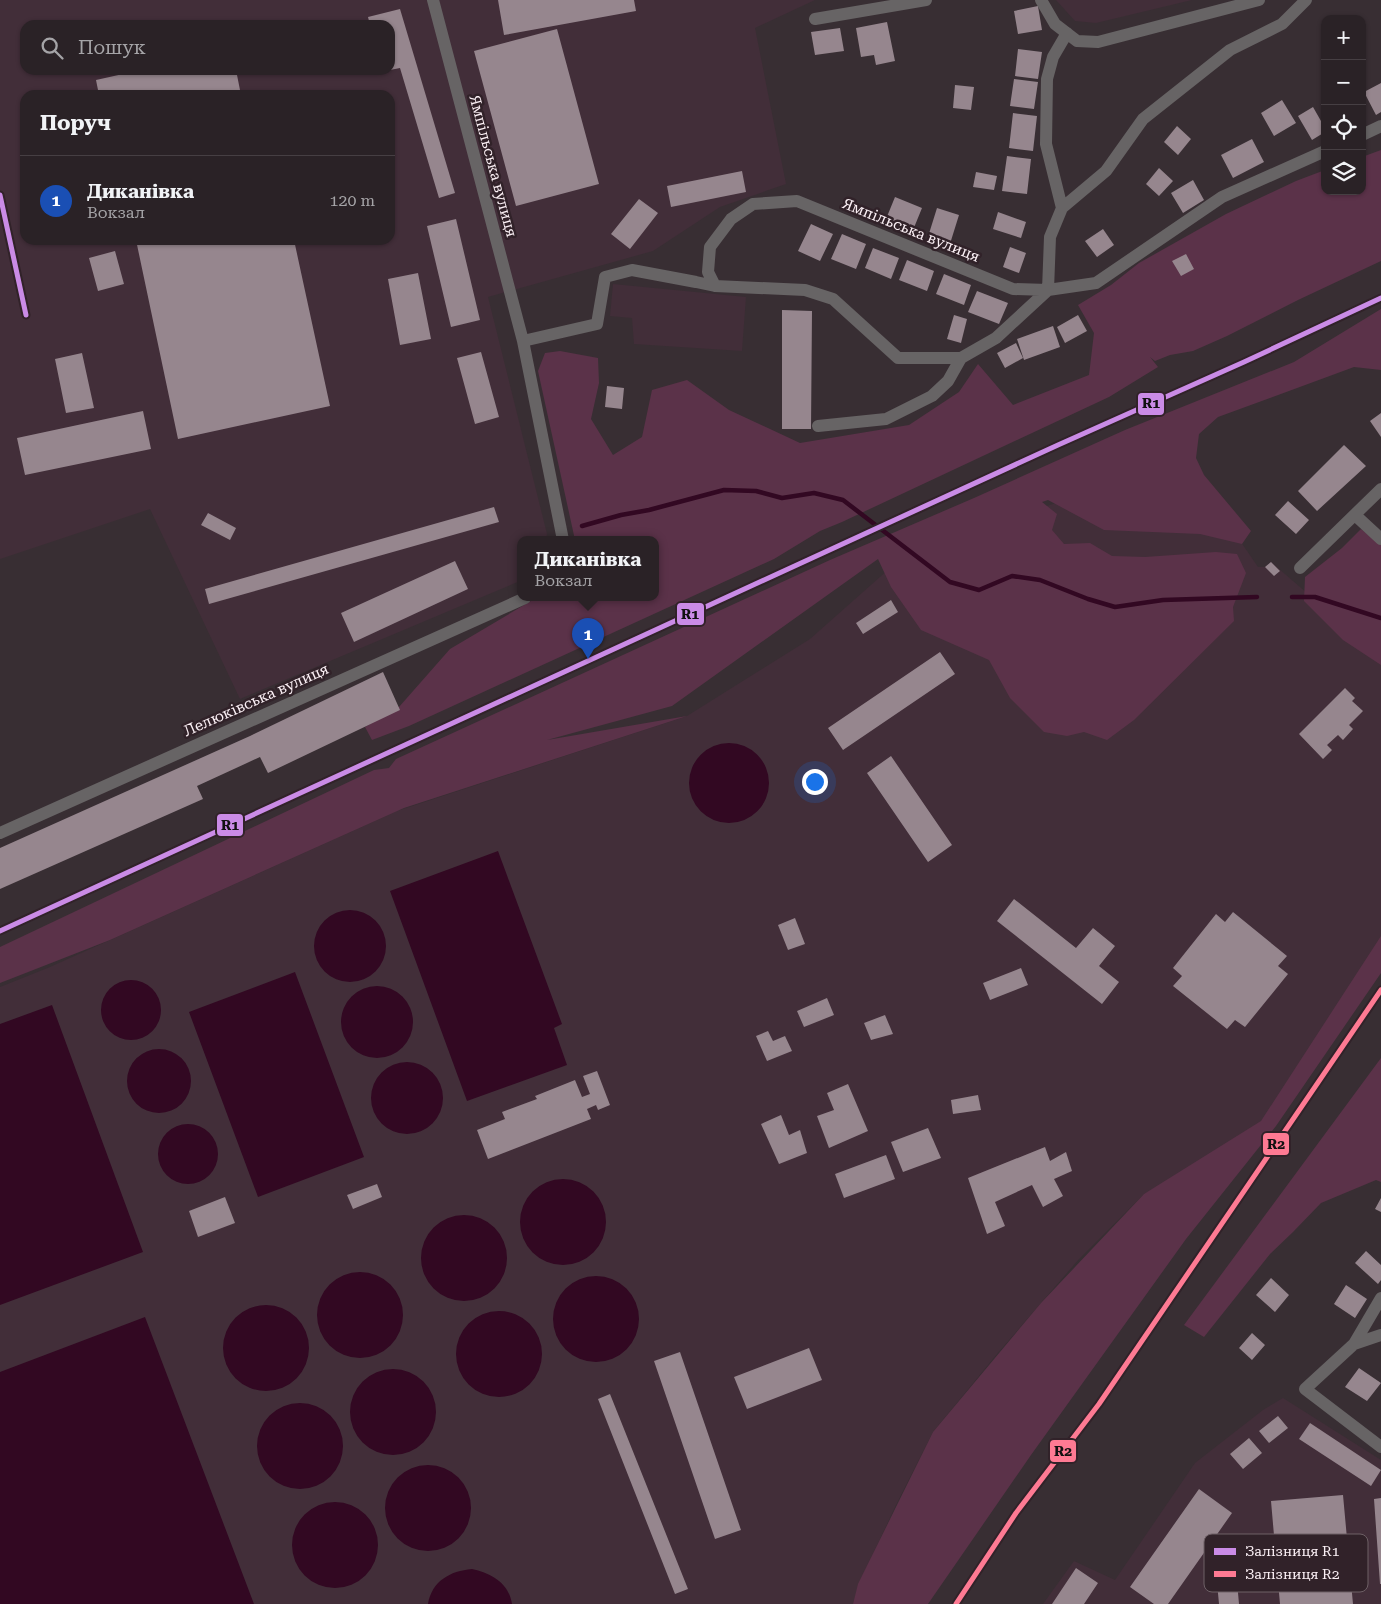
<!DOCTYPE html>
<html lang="uk">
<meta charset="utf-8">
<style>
:root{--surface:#2a2226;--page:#322a2e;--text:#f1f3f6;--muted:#a5a4a7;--line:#463f43;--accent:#0b8043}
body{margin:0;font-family:"Roboto Serif",serif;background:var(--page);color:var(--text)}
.controls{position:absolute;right:15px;top:15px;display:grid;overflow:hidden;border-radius:10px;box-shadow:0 1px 4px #0004}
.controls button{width:45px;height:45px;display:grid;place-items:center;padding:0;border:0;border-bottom:1px solid var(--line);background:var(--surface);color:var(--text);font:25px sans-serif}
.you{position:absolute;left:814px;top:781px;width:18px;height:18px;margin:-12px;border:4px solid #fff;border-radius:50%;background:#1a73e8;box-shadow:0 0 0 8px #1a73e833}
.badge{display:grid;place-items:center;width:32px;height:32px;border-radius:50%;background:var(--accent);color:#fff;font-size:16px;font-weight:700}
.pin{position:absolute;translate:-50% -41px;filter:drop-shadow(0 1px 2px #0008)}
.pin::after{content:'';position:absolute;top:26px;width:18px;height:15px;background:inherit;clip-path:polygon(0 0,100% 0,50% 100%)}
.popup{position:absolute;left:517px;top:536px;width:142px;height:65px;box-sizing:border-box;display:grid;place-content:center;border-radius:10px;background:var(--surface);filter:drop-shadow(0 1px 4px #0005);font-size:16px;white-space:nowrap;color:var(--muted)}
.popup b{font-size:19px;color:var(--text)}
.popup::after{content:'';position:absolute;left:50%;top:100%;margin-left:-10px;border:10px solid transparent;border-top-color:var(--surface)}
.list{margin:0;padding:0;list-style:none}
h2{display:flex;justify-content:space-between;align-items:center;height:65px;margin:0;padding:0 20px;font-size:21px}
h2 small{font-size:16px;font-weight:400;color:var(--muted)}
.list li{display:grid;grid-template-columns:32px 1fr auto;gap:15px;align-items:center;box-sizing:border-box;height:90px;padding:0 20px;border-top:1px solid var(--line)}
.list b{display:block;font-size:19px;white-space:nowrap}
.list p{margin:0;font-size:16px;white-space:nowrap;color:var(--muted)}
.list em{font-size:16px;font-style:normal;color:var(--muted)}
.icon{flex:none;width:28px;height:28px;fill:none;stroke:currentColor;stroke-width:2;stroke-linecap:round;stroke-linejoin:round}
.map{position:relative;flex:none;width:1381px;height:1604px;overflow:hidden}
.search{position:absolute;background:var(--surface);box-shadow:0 1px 4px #0004;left:20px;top:20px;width:375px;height:55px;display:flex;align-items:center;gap:12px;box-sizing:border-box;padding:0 18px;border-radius:15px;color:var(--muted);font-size:19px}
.panel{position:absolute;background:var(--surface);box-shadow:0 1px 4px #0004;left:20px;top:90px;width:375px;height:155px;border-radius:15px}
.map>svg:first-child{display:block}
.built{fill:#422e39;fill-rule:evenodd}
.green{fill:#5b3249}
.water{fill:#320822}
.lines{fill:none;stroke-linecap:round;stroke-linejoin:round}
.stream{stroke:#320822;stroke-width:4.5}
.building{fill:#96868e}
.street{stroke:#676465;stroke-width:12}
.rail-1-casing{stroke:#312229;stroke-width:9}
.rail-2-casing{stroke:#312229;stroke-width:9}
.rail-1{stroke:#ca8be6;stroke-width:5}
.rail-2{stroke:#fe7a93;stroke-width:5}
.labels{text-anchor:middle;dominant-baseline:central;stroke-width:5;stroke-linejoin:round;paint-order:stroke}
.street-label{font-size:15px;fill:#fbf0f5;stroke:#312229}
.key{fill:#312229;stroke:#6e6066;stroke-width:1}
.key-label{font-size:14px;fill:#fbf0f5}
.line-badge{stroke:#312229;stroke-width:2}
.pale-badge-label{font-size:14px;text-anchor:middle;font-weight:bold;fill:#111}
</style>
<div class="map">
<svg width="1381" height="1604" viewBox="0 0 1381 1604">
<rect width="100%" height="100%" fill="#382e33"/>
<path class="built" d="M0 0H815L755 28 786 184 720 207 653 251 488 297 547 534 546 540H520V581L240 699 150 509 0 559ZM25 25H390V70H25ZM25 95H390V240H25Z
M1056 0H1192L1096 23 1075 21Z
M613 284 746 297 742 351 634 344 632 318 610 316Z
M1126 480 1219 510 1258 567H1265L1271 562 1381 657V967L1267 1117 1206 1163 1144 1194 1079 1259 997 1354 933 1432 896 1505 859 1584 853 1604H0V987L50 967 397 811 687 716 810 639 889 569 992 524Z
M1283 1398 1381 1460V1604H1043L1074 1561 1115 1580 1195 1463 1263 1410Z"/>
<path class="green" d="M1381 150V261L1298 300 1227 336 1193 351 1170 355 1155 361 1150 357 1158 367 1109 397 842 522 820 531 774 559 409 726 372 740 365 727 399 707 450 649 536 598H656V540H575L538 371 545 353 560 351 598 358 599 383 591 419 613 455 642 437 652 390 687 380 729 410 800 443 909 425 959 392 978 364 1013 405 1089 375 1094 333 1078 305 1111 285 1139 263 1226 214 1296 181 1325 170V191H1362V157Z
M1381 309V370L1354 367 1218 417 1199 434 1196 458 1204 475 1251 531 1242 544 1200 534 1104 530 1048 500 1042 502 1057 514 1052 530 1064 544 1090 543 1112 556 1145 557 1216 552 1237 554 1246 573 1233 607 1234 621 1134 720 1107 740 1084 732 1067 736 1044 732 1010 698 989 660 921 630 891 587 878 559 672 706 547 740 687 716 404 808 110 940 0 983V947L374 770 389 768 396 759 830 560 974 498 1125 430 1294 362Z
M1361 529 1381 545V665L1343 640 1304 601 1305 577 1342 548Z
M1381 936V973L1276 1126 1186 1239 1031 1455 928 1604H853L858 1584 933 1432 1041 1303 1144 1194 1261 1121Z
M1381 1058V1182L1376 1180 1321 1203 1293 1232 1270 1254 1204 1337 1184 1325Z"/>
<path class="water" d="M689 783a40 40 0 1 1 80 0a40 40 0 1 1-80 0Z
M498 851 562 1024 554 1028 567 1065 467 1101 390 891Z
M314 946a36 36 0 1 1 72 0a36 36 0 1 1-72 0Z
M295 972 364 1157 258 1197 189 1012Z
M101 1010a30 30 0 1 1 60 0a30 30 0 1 1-60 0Z
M341 1022a36 36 0 1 1 72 0a36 36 0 1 1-72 0Z
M52 1005 143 1252 0 1305V1024Z
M127 1081a32 32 0 1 1 64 0a32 32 0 1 1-64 0Z
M371 1098a36 36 0 1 1 72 0a36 36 0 1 1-72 0Z
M158 1154a30 30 0 1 1 60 0a30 30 0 1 1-60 0Z
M520 1222a43 43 0 1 1 86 0a43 43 0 1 1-86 0Z
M421 1258a43 43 0 1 1 86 0a43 43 0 1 1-86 0Z
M317 1315a43 43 0 1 1 86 0a43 43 0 1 1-86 0Z
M553 1319a43 43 0 1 1 86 0a43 43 0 1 1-86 0Z
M223 1348a43 43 0 1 1 86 0a43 43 0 1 1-86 0Z
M456 1354a43 43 0 1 1 86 0a43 43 0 1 1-86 0Z
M145 1317 254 1604H0V1372Z
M350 1412a43 43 0 1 1 86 0a43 43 0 1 1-86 0Z
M257 1446a43 43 0 1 1 86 0a43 43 0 1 1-86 0Z
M385 1508a43 43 0 1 1 86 0a43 43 0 1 1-86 0Z
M292 1545a43 43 0 1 1 86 0a43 43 0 1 1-86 0Z
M472 1569C491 1573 509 1583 512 1604H428C432 1581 450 1571 472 1569Z"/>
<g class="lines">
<path class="stream" d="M582 526 621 515 649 510 724 490 756 491 782 498 814 493 843 500 950 582 979 590 1012 576 1040 580 1088 599 1115 607 1163 600 1257 597
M1292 597H1315L1381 618"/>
</g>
<path class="building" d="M498 0H634L636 11 504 35Z
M1038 6 1042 30 1018 34 1014 11Z
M400 9 455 193 439 198 400 68 390 70V25H370L368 17Z
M887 22 895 61 876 65 874 55 861 57 856 28Z
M840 28 844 51 815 55 811 32Z
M557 29 599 184 516 206 474 51Z
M1018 49 1042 52 1038 79 1015 76Z
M141 70H236L241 95H99L96 80Z
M1014 79 1038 82 1034 109 1010 106Z
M1381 83V112L1376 115 1364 92Z
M955 85 974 87 971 110 953 108Z
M1282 100 1296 123 1274 136 1261 113Z
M1313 107 1325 128V132L1312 140 1298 116Z
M1013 113 1037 116 1033 151 1009 148Z
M1177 126 1191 139 1178 155 1164 142Z
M1252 139 1264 162 1233 178 1221 155Z
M1007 156 1031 159 1027 194 1002 191Z
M1159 168 1173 181 1159 196 1146 184Z
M742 171 746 192 671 207 667 186Z
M976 172 997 176 994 190 973 187Z
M1193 180 1204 200 1183 213 1171 193Z
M895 197 922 208 911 235 884 224Z
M639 199 658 213 630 249 611 234Z
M937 208 959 215 949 247 927 240Z
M998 212 1026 222 1021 238 993 229Z
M456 219 480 320 451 327 427 226Z
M811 224 833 234 820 261 798 251Z
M1103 229 1114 245 1097 257 1085 241Z
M842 234 866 244 856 269 831 259Z
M136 240H294L330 406 178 439Z
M1010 247 1026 253 1019 273 1003 267Z
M873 248 899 258 891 279 865 268Z
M115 251 124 284 98 291 89 258Z
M1186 254 1194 269 1181 276 1172 261Z
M907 260 934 271 927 291 899 280Z
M418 273 431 339 400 345 388 279Z
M944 274 971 285 964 305 936 294Z
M977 291 1008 303 999 324 968 312Z
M782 310 812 311 811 429H782Z
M954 315 967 319 961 343 947 339Z
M1078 315 1087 331 1065 343 1057 327Z
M1053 326 1060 347 1024 360 1017 339Z
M1016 343 1023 358 1005 368 997 353Z
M481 352 499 417 475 424 457 358Z
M82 353 94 408 66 413 55 359Z
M607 386 624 388 622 409 605 407Z
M143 411 151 449 25 475 17 438Z
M1381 413V437L1370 421Z
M1344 445 1366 466 1317 511 1298 491Z
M1288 501 1309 520 1296 534 1275 515Z
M494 507 499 522 209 604 205 589Z
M208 513 236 528 230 540 201 525Z
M455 561 468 589 354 642 341 613Z
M1271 562 1280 571 1274 576 1265 567Z
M891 600 898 612 863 634 856 623Z
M940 652 955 674 843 750 828 728Z
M383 672 400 710 268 773 260 757 197 786 203 799 0 889V848L250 736Z
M1345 688 1355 698 1352 701 1363 711 1349 725 1353 729 1343 740 1338 735 1327 745 1332 750 1323 759 1299 734Z
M891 756 952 845 928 862 867 773Z
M1014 899 1076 948 1093 928 1115 946 1099 966 1119 982 1102 1004 997 921Z
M1233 912 1287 956 1278 966 1288 974 1245 1027 1235 1020 1227 1029 1173 986 1182 976 1173 968 1216 914 1225 922Z
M795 918 805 944 788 950 778 925Z
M1021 968 1028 985 990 1000 983 983Z
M827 998 834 1015 804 1027 797 1011Z
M885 1015 893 1034 871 1040 864 1023Z
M768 1031 773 1041 785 1036 792 1051 767 1061 756 1036Z
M597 1071 610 1105 598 1110 596 1105 587 1109 591 1119 488 1159 477 1130 505 1119 502 1112 537 1099 535 1096 575 1080 582 1097 590 1094 583 1076Z
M848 1084 868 1131 829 1148 817 1116 834 1110 827 1093Z
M978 1095 981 1110 953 1114 951 1100Z
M781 1115 789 1135 800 1130 807 1153 779 1164 761 1124Z
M928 1128 941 1158 903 1172 891 1142Z
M1045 1147 1050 1161 1066 1152 1072 1171 1054 1179 1063 1196 1043 1207 1032 1185 995 1202 1005 1226 987 1234 968 1178Z
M886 1155 895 1179 844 1198 835 1174Z
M377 1184 382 1197 353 1209 347 1195Z
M225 1197 235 1223 198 1237 189 1211Z
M1381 1198V1212L1375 1209Z
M1366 1251 1381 1265V1280L1378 1284 1355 1263Z
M1271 1278 1289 1295 1275 1312 1256 1295Z
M1346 1285 1367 1299 1355 1318 1334 1304Z
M1252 1333 1265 1345 1252 1360 1239 1348Z
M809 1348 822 1380 747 1409 734 1377Z
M680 1352 741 1530 715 1539 654 1361Z
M1359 1368 1381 1383 1367 1401 1345 1387Z
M610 1394 688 1589 675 1594 598 1399Z
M1278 1416 1288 1428 1269 1443 1259 1431Z
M1310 1423 1381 1470 1371 1486 1299 1439Z
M1249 1438 1262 1453 1243 1469 1230 1454Z
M1199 1489 1232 1513 1168 1604H1154L1130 1587Z
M1343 1495 1353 1604H1280L1271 1501Z
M1381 1498V1584H1380L1374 1499Z
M1235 1559 1239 1604H1219L1215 1561Z
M1076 1568 1098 1583 1084 1604H1052Z"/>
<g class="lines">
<path class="street" d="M433 0 523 341 563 540
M1041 0 1055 24 1077 41 1098 42 1259 0
M815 19 926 0
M1362 135 1381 126
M1062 208 1046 144 1047 79 1053 57 1067 33
M715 286 708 272 710 247 731 219 753 204 797 201 1013 289 1048 290 1096 283 1222 197 1325 151
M1048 290 1050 237 1062 208 1106 171 1143 119 1230 50 1282 24 1306 0
M523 341 597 324 605 277 632 270 696 282 715 286 805 290 833 299 898 358H961L996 338 1048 290
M818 426 886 419 932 396 948 381 961 358
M1355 515 1381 539
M1300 568 1381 489
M0 833 525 598
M1381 1335 1354 1344 1305 1389 1381 1447
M1354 1344 1381 1298"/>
<g class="rail-1-casing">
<path id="rail-1" d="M0 195 26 315
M0 931 1058 445 1244 362 1381 298"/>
</g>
<g class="rail-2-casing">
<path id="rail-2" d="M956 1604 1016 1513 1099 1404 1381 990"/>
</g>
<use href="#rail-1" class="rail-1"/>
<use href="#rail-2" class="rail-2"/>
</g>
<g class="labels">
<g class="street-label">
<text transform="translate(493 166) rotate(75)">Ямпільська вулиця</text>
<text transform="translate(911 230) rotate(22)">Ямпільська вулиця</text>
<text transform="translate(256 700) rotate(-24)">Лелюківська вулиця</text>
</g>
</g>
<rect x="1204" y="1534" width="164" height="58" rx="8" class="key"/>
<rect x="1214" y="1548" width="22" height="7" fill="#ca8be6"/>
<rect x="1214" y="1571" width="22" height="6" fill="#fe7a93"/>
<g class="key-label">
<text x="1245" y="1556">Залізниця R1</text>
<text x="1245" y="1579">Залізниця R2</text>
</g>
<g class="line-badge">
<rect x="1137" y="392" width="28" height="24" rx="5" fill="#ca8be6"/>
<rect x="676" y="602" width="29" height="24" rx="5" fill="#ca8be6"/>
<rect x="216" y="813" width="28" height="24" rx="5" fill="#ca8be6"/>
<rect x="1262" y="1132" width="28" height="24" rx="5" fill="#fe7a93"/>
<rect x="1049" y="1439" width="28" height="24" rx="5" fill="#fe7a93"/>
</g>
<g class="pale-badge-label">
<text x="1151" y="408">R1</text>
<text x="690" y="619">R1</text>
<text x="230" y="830">R1</text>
<text x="1276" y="1149">R2</text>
<text x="1063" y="1456">R2</text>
</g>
</svg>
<div class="controls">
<button>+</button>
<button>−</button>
<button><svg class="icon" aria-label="locate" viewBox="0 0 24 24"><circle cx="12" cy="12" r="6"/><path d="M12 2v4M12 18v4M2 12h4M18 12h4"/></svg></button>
<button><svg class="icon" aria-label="layers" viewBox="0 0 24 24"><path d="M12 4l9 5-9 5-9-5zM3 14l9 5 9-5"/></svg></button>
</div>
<div class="you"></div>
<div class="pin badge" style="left:588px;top:659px;background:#1a4fb4">1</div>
<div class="popup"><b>Диканівка</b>Вокзал</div>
<div class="search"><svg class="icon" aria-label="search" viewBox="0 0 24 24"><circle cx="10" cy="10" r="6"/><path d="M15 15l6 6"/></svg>Пошук</div>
<section class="panel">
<h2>Поруч<small></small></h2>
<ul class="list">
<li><span class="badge" style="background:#1a4fb4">1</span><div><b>Диканівка</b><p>Вокзал</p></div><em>120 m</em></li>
</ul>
</section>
</div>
